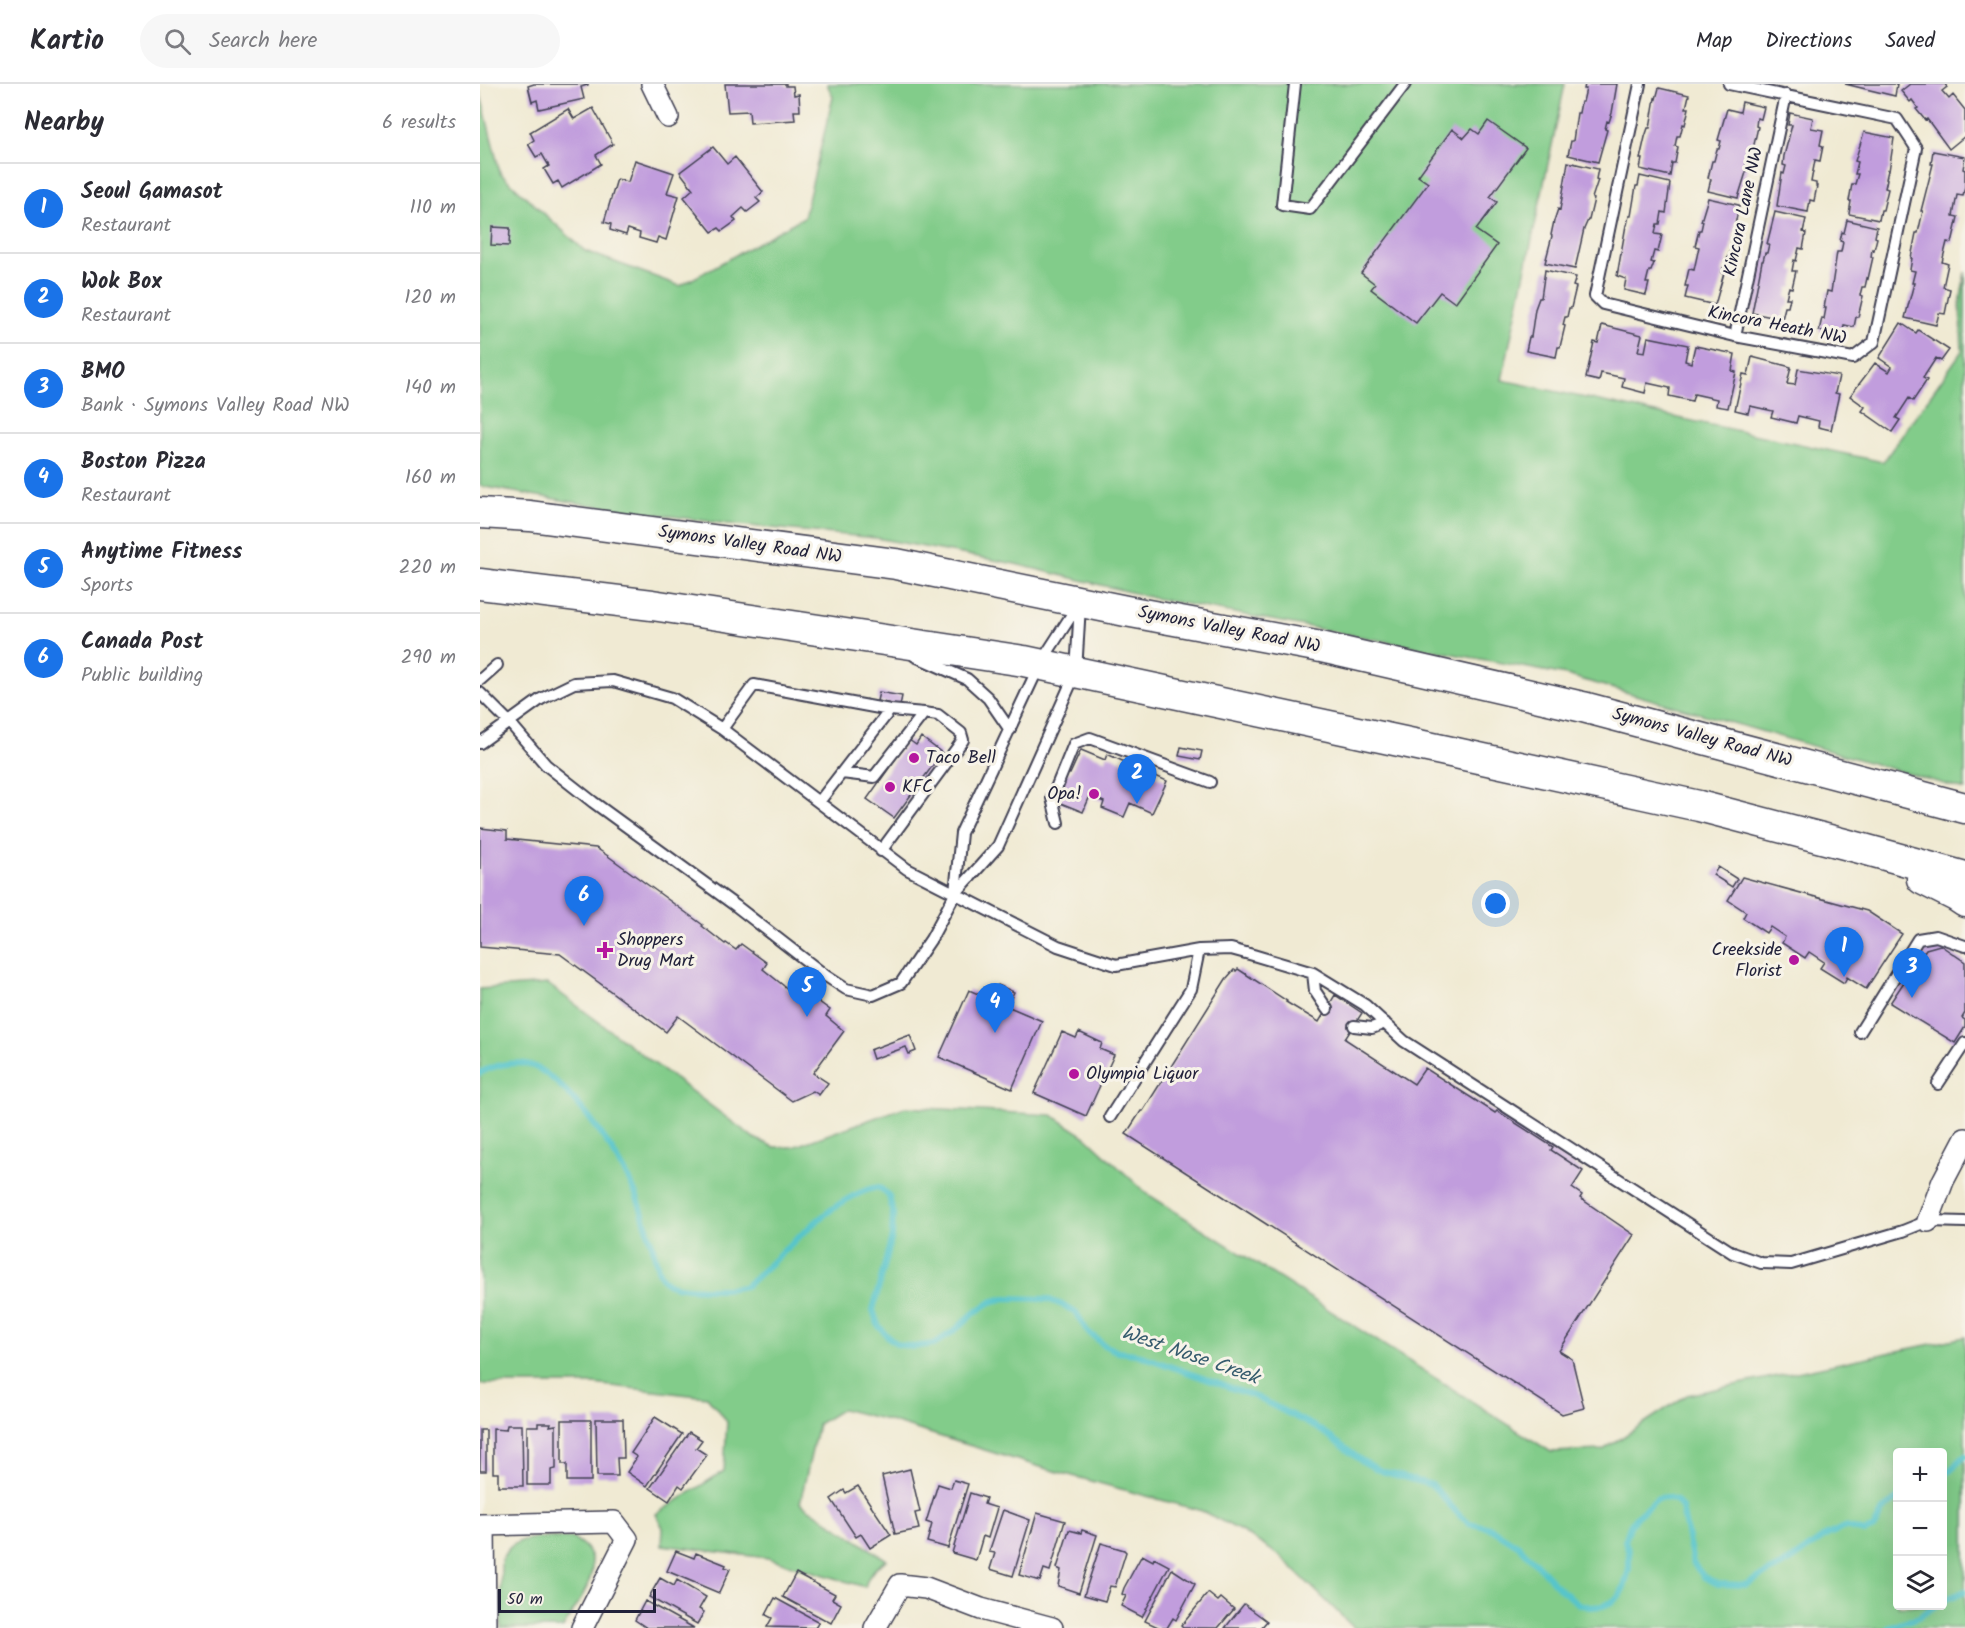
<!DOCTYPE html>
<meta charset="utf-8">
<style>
:root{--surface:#fff;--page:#f7f7f7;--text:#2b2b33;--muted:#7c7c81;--line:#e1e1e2;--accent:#1a73e8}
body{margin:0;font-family:Kalam,sans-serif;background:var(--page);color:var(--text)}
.controls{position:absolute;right:18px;bottom:18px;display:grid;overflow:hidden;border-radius:6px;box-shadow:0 6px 24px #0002}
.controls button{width:54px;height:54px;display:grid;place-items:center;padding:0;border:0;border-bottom:2px solid var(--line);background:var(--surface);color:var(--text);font:30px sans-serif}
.scale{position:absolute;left:18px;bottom:15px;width:158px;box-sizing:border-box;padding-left:6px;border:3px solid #22223b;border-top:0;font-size:16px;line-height:21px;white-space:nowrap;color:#22223b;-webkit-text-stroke:4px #f7f3e8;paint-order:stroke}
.you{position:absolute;left:1016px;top:820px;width:21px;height:21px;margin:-15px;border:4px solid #fff;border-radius:50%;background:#1a73e8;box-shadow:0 0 0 9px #1a73e833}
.badge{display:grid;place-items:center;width:39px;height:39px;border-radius:50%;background:var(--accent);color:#fff;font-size:20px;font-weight:700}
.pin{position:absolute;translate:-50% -50px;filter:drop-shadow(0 2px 3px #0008)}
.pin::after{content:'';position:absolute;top:32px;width:21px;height:18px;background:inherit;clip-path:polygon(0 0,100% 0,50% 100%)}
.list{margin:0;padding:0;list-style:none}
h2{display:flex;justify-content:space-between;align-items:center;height:78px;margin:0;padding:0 24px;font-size:26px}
h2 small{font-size:20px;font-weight:400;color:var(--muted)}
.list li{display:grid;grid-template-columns:39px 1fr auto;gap:18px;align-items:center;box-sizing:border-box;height:90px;padding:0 24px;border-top:2px solid var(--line)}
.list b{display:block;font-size:22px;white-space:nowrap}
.list p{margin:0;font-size:20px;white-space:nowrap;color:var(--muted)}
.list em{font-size:20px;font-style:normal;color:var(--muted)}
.icon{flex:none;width:33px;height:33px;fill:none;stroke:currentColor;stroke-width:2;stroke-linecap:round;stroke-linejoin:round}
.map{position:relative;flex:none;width:1485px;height:1544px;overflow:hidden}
header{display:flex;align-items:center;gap:36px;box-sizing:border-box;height:84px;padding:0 30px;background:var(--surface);border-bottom:2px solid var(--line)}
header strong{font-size:28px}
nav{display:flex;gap:33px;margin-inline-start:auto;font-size:21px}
.search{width:420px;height:54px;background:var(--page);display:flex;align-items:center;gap:15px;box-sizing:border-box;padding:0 21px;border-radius:33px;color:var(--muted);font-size:22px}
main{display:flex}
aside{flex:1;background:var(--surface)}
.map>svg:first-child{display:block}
.green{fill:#82cc8a;stroke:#527762;stroke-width:1.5;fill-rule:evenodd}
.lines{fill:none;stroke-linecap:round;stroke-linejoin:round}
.stream{stroke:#57c5cb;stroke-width:6}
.building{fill:#c19ddd}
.lane-casing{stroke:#414052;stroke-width:14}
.street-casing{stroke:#414052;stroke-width:24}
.secondary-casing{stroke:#414052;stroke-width:33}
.lane{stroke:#fff;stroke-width:10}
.street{stroke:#fff;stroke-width:21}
.secondary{stroke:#fff;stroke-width:30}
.poi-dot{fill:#b5179e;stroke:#f7f3e8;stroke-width:2}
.labels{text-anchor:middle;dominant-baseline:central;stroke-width:6;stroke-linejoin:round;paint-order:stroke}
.street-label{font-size:18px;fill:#22223b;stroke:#f7f3e8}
.poi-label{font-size:18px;fill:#22223b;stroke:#f7f3e8;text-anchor:start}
.water-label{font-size:20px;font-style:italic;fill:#355b6d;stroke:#f7f3e8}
</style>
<header>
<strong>Kartio</strong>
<div class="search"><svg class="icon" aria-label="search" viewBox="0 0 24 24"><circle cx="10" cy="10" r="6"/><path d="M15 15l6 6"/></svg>Search here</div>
<nav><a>Map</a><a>Directions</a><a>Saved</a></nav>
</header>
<main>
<aside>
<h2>Nearby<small>6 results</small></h2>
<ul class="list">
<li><span class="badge">1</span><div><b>Seoul Gamasot</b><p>Restaurant</p></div><em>110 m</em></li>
<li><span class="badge">2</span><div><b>Wok Box</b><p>Restaurant</p></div><em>120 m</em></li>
<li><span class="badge">3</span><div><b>BMO</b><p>Bank · Symons Valley Road NW</p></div><em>140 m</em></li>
<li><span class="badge">4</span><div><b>Boston Pizza</b><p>Restaurant</p></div><em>160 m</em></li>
<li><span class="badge">5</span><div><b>Anytime Fitness</b><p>Sports</p></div><em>220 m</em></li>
<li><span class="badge">6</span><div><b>Canada Post</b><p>Public building</p></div><em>290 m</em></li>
</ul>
</aside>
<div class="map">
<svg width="1485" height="1544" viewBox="0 0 1485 1544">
<rect width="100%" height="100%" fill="#f7f3e8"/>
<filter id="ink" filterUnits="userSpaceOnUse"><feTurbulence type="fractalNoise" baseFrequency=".0167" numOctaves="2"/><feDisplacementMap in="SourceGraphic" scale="12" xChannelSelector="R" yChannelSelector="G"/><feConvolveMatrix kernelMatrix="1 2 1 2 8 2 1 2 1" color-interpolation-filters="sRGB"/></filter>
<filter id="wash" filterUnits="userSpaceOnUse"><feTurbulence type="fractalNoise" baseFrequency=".008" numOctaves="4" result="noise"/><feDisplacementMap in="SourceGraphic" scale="24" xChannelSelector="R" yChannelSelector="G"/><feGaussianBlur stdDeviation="1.35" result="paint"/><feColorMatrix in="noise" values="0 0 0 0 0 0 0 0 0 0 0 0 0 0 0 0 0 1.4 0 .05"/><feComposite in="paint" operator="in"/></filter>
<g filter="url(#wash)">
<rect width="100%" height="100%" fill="#f0ead3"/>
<path class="green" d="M347 0H1085L1022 296 1403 378 1482 267 1480 220 1485 188V706L1086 591 674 514 535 480 396 454 248 440 104 420 0 402V8L20 89 105 167 200 202 324 133 353 13Z
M68 900 274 1054 294 1063H313L425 1023 572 1031 606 1053 666 1109 1071 1368 1123 1366 1207 1311 1485 1253V1544H874L799 1471 761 1447 722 1427 567 1385 406 1336 362 1325 338 1340 320 1419 407 1476C396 1482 388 1491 385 1503L288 1474 182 1461 183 1444 176 1430 244 1387 247 1337 227 1313 114 1300H0V905ZM1418 1368H1462V1522H1418Z
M92 1454C135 1475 98 1517 83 1544H21V1479C29 1447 66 1455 92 1454Z"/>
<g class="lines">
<path class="stream" d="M0 989C15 980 41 975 57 984 96 1006 145 1079 160 1121 164 1134 168 1147 172 1160 176 1173 176 1189 186 1198 196 1207 253 1206 266 1202 303 1171 352 1111 399 1103L409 1112 413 1130 412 1152 393 1226 398 1241 408 1253 417 1260 433 1263 454 1260 474 1247 494 1229 511 1218 525 1214 567 1215 585 1222 597 1230 607 1247 624 1261 638 1268 656 1270 776 1313 839 1345 882 1377 901 1387 952 1401 980 1432 989 1439 1010 1444 1039 1462 1081 1506 1099 1520 1110 1523 1123 1522 1132 1518 1139 1512 1144 1503 1149 1485V1469L1145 1457 1150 1442 1156 1433 1178 1414 1187 1413 1196 1416 1202 1424 1213 1479 1224 1493 1238 1500 1265 1501 1312 1476 1347 1451 1365 1443 1385 1448 1394 1444 1403 1426 1418 1414
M1462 1394 1485 1372
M1462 1517 1485 1507
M1408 1544 1439 1533 1455 1522"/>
</g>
<g id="blocks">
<path class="building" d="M54 0H108V1L101 3 104 15 59 25 57 16 52 18 48 2Z
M245 0H306V2H313L314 11 319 10 320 27H314L315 36 270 39 269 27 248 28Z
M1105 0H1137L1132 29 1129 38 1127 37 1125 45 1127 46 1118 78 1088 71 1091 57H1093L1097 29H1099L1101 18H1103L1106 5H1104Z
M1365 0H1417L1415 12Z
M1430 0H1465L1467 3 1462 7 1469 15 1473 11 1485 26V52L1469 65 1447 35 1445 36 1436 25 1438 24 1432 16 1430 18 1421 7Z
M1179 4 1209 11 1206 24H1209L1205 41 1203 40 1200 52H1197L1195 62 1198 63 1195 79H1192L1190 92 1160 85 1162 75H1160L1165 53 1168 44H1170L1175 14 1176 15Z
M1262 18 1284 23 1281 35 1277 34 1276 42 1278 43 1273 65 1271 64 1269 74 1267 73 1266 81 1268 82 1258 114 1228 107 1231 95 1228 94 1232 77H1234L1237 65H1239L1241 57 1238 56 1247 25 1260 28Z
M113 24 133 60 116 71 121 80 82 104 78 97 73 100 64 85 69 82 62 70 56 73 48 60 54 56 50 48 88 25 94 35Z
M1310 29 1333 34 1331 44 1343 46 1340 61 1343 62 1340 77 1335 76 1331 98 1336 99V102H1337L1334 117 1330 116 1328 128 1297 122 1302 89 1304 90 1306 82 1303 81 1304 72 1312 41H1308Z
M1008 37 1046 64 1010 113 1017 118 996 146 1017 161 975 219 960 208 936 239 891 205 895 200 881 189 948 99 938 92 972 45 984 54 992 45 999 50Z
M1384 48 1414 54 1409 87 1408 86 1406 95H1407L1405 104 1408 105 1403 126H1401L1399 136 1369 130 1371 117H1369L1372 100H1375L1378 90H1375L1378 78 1375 77Z
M233 63 247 80 255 73 283 108 276 114 280 118 267 128 263 124 253 133 256 137 242 147 239 144 232 148 204 113 213 105 200 88Z
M1453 67 1485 73 1483 85 1485 86V102L1483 112 1477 111 1473 132 1478 133 1472 159 1467 158 1462 178 1468 180 1463 203 1470 205 1465 230 1459 229 1456 241 1425 234 1434 199H1432L1435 187 1430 186 1432 174H1431L1436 149H1438L1443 127H1441L1453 80H1451Z
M155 76 194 89 187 109 199 112 186 156 178 153 176 159 159 154 160 149 148 145 146 151 130 146 131 140 124 138 137 95 148 98Z
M1088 78 1118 85 1116 95 1118 96 1112 114 1114 115 1109 136H1108L1104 145 1095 185 1065 179 1072 152 1071 151 1074 137 1078 125 1080 126Z
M1160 92 1190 99 1186 129 1182 128 1180 140H1177L1175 150 1182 151 1178 168 1174 167 1171 178 1174 179 1171 187H1169L1166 199H1169L1166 211 1144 206 1146 195 1137 192 1146 141H1147L1149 132H1151L1156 102H1158Z
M1228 114 1259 121 1249 172H1248L1246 182 1244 181 1242 189H1244L1235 221 1205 214 1208 202H1205L1209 185 1214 186 1219 163 1215 162 1219 146H1221L1223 137H1221Z
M1295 128 1326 135 1323 148 1326 149 1323 165 1319 164 1316 177 1314 176 1312 187H1316L1312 204 1309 203 1306 214H1310L1308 223H1305L1302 235 1272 229 1282 177H1283L1285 169H1287L1289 160H1287Z
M1367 136 1397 143 1395 153 1397 154 1394 166 1392 165 1391 173H1393L1388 195 1387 194 1385 203H1382L1380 211 1383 212 1378 233H1376L1374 243 1364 241 1362 252 1339 247 1342 234 1344 235 1346 224H1344L1347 207 1351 208 1357 168H1361L1363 158 1360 157 1362 148 1364 149Z
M12 143 30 144 29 162 11 161Z
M1065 186 1096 193 1093 202 1096 203 1091 224H1089L1087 233H1085L1083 241 1085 242 1080 263H1078L1076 273 1046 267 1049 253H1051L1055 225 1059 214H1061Z
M1421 239 1436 249 1438 246 1469 266 1461 277 1456 274 1443 294 1447 296 1433 317 1429 314 1416 334 1420 336 1412 348 1382 327 1385 323 1370 312 1395 279 1409 288 1412 283 1399 274Z
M1122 241 1162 251 1158 267 1165 268 1168 253 1208 261 1205 277 1211 279 1215 262 1255 270 1252 287 1256 288 1248 324 1236 322 1237 315 1214 310 1212 317 1189 312 1190 304 1167 299 1165 309 1142 303 1144 294 1121 289 1119 297 1106 294 1114 258 1118 259Z
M1272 273 1311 283 1307 300 1315 301 1318 285 1359 292 1355 309 1359 310 1351 346 1338 343 1339 337 1318 332 1316 339 1291 333 1293 327 1270 322 1268 329 1255 326 1263 290 1268 291Z
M399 608 422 612 420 622 397 617Z
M441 653 462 669 414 734 387 715 429 656 436 661Z
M701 663 722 667 720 676 699 672Z
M601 666 625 676 627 670 687 697 672 729 650 719 644 733 622 724 624 718 610 712 603 728 578 718 585 700 582 698 586 688 590 690Z
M0 744 27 747V755L116 764 128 772 223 841 222 842 245 860 246 859 256 866 261 860 287 879 283 885 309 906 319 913 324 907 350 926 346 932 364 947 333 989 348 999 339 1011 333 1007 312 1017 198 932 186 948 80 870 0 863Z
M1238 783 1257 795 1252 803 1233 791Z
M1262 793 1387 827 1422 850 1386 905 1367 893 1364 899 1340 884 1344 878 1329 868 1325 874 1302 859 1305 853 1290 843 1286 849 1263 834 1266 828 1248 816Z
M1460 861 1485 878V929L1482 934 1485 936V943L1475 959 1410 919 1446 865Z
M758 885 807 917 806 918 839 938 855 911 882 929 865 955 934 1000 945 984 1015 1029 1017 1027 1073 1063 1071 1066 1103 1087 1092 1104 1102 1111 1100 1114 1154 1151 1079 1267 1092 1275 1104 1324 1082 1330 646 1050 661 1027H663L746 895 754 886 756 887Z
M518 901 534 908 527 922 562 937 532 1005 459 973 489 906 512 916Z
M582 948 596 954 599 948 622 959 620 965 634 971 606 1032 554 1009Z
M430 951 436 967 429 970 426 963 393 975 390 966Z
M175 1333 202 1350 167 1402 147 1388 157 1373 151 1369Z
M116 1335H143L144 1374H137L138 1392H117Z
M82 1336H111V1397H87V1380H82Z
M58 1339H71L70 1342 76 1341V1385L71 1386V1401H47V1342H58Z
M27 1341H42L43 1402H18V1389H13V1345L26 1346Z
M0 1346H6V1387H0Z
M209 1348 222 1356 216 1364 227 1371 203 1404 199 1401 189 1417 170 1404Z
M430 1385 440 1428 435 1429 439 1445 415 1450 402 1392Z
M474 1396 488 1400 468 1464 447 1458 452 1440 446 1438 458 1400 471 1404Z
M378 1402 411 1451 390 1464 381 1450 376 1453 351 1415 364 1406 366 1409Z
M490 1409 506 1414 504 1420 517 1424 508 1454 503 1452 496 1476 472 1469Z
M523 1426 550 1436 533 1492 510 1485 515 1469 509 1468Z
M557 1429 585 1437 570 1487 564 1485 560 1497 539 1491Z
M589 1446 601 1449 602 1446 617 1451 599 1509 578 1502 581 1486 577 1484Z
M621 1459 644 1466 646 1468 635 1503 630 1502 625 1517 604 1511Z
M196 1467 214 1474 216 1469 246 1481 245 1483 250 1485 239 1509 187 1487Z
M662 1471 673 1477 674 1474 689 1482 662 1533 641 1522 646 1512 642 1510 644 1504Z
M692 1485 715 1500 696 1536 693 1534 687 1544H680L665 1537Z
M316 1489 355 1510 352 1515 361 1520 351 1539 303 1513Z
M180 1494 194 1502 197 1496 226 1513 219 1525 224 1528 217 1540 169 1513Z
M728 1509 738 1517 741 1514 754 1525 738 1544H703L701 1542Z
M295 1514 339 1538 335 1544 287 1543 292 1534 286 1531Z
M165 1517 214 1544H167L155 1536Z
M764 1520 787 1537 781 1544H745Z"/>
</g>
</g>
<g filter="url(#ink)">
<use href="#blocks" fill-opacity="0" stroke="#414052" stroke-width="1.5"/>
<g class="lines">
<g class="lane-casing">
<path id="lane" d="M815 0 802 121 830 125 925 0
M1160 0 1115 212 1123 220 1255 252 1373 274 1394 258 1436 64 1417 35 1249 0
M1255 252 1306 11
M435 572 487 595 508 614 530 646
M0 596 17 581
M0 609 30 639 66 681 113 718 256 822 346 892 366 905 393 911 421 899 451 855 475 810 518 762 596 588 600 521
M410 626 444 629
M242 645 274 601 410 626 339 718
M0 659 61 615 94 599 133 597 192 614 242 645 427 785 578 862 636 881 719 866 751 865 773 871 833 889 885 921 924 957 1253 1169 1281 1179 1311 1180 1423 1147 1448 1137 1485 1138
M362 689 394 693 444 629 458 631 481 649 483 656 401 767
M578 739 572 714 594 660 610 654 730 698
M475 809 481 749 560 580 598 521
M833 889 835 907 847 925
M874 942 892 944 905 939
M1380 948 1438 855 1456 852 1485 862
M1458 1000 1485 959
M630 1033 711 905 719 866"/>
</g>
<g class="street-casing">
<path id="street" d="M172 0 188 33
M1448 1137 1463 1097 1485 1055
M0 1441 134 1438 147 1455 102 1544
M4 1441 5 1544
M395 1544 420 1501 446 1504 501 1525 572 1544"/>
</g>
<g class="secondary-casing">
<path id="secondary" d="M0 429 50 432 416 480 646 527 841 563 1103 623 1485 724
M0 500 172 521 544 577 971 668 1219 722 1380 764 1485 793
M1442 795 1476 812 1485 818"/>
</g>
<use href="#lane" class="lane"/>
<use href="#street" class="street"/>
<use href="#secondary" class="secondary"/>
</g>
</g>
<g class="poi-dot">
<circle cx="434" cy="674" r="6"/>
<circle cx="410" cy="703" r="6"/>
<circle cx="614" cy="710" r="6"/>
<path d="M122 857h6v6h6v6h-6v6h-6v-6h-6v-6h6z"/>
<circle cx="1314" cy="876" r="6"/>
<circle cx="594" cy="990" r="6"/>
</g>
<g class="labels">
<g class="street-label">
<text transform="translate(1264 128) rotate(-78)">Kincora Lane NW</text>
<text transform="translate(1297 242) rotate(11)">Kincora Heath NW</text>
<text transform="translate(270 461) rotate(8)">Symons Valley Road NW</text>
<text transform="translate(749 546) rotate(11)">Symons Valley Road NW</text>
<text transform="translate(1222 654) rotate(15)">Symons Valley Road NW</text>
</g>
<g class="poi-label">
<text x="446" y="674">Taco Bell</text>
<text x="422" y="703">KFC</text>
<text x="602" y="710" text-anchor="end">Opa!</text>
<text x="137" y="856">Shoppers<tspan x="137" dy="21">Drug Mart</tspan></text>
<text x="1302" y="866" text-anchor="end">Creekside<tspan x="1302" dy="21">Florist</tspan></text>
<text x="606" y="990">Olympia Liquor</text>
</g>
<g class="water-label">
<text transform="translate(710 1272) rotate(19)">West Nose Creek</text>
</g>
</g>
</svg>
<div class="controls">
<button>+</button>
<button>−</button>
<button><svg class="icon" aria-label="layers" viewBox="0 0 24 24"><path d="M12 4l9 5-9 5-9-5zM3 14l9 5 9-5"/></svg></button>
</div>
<div class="scale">50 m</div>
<div class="you"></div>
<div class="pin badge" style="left:1364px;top:893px">1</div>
<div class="pin badge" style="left:657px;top:720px">2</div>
<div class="pin badge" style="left:1432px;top:914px">3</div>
<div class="pin badge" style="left:515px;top:949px">4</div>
<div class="pin badge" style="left:327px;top:933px">5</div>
<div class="pin badge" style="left:104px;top:842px">6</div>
</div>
</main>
